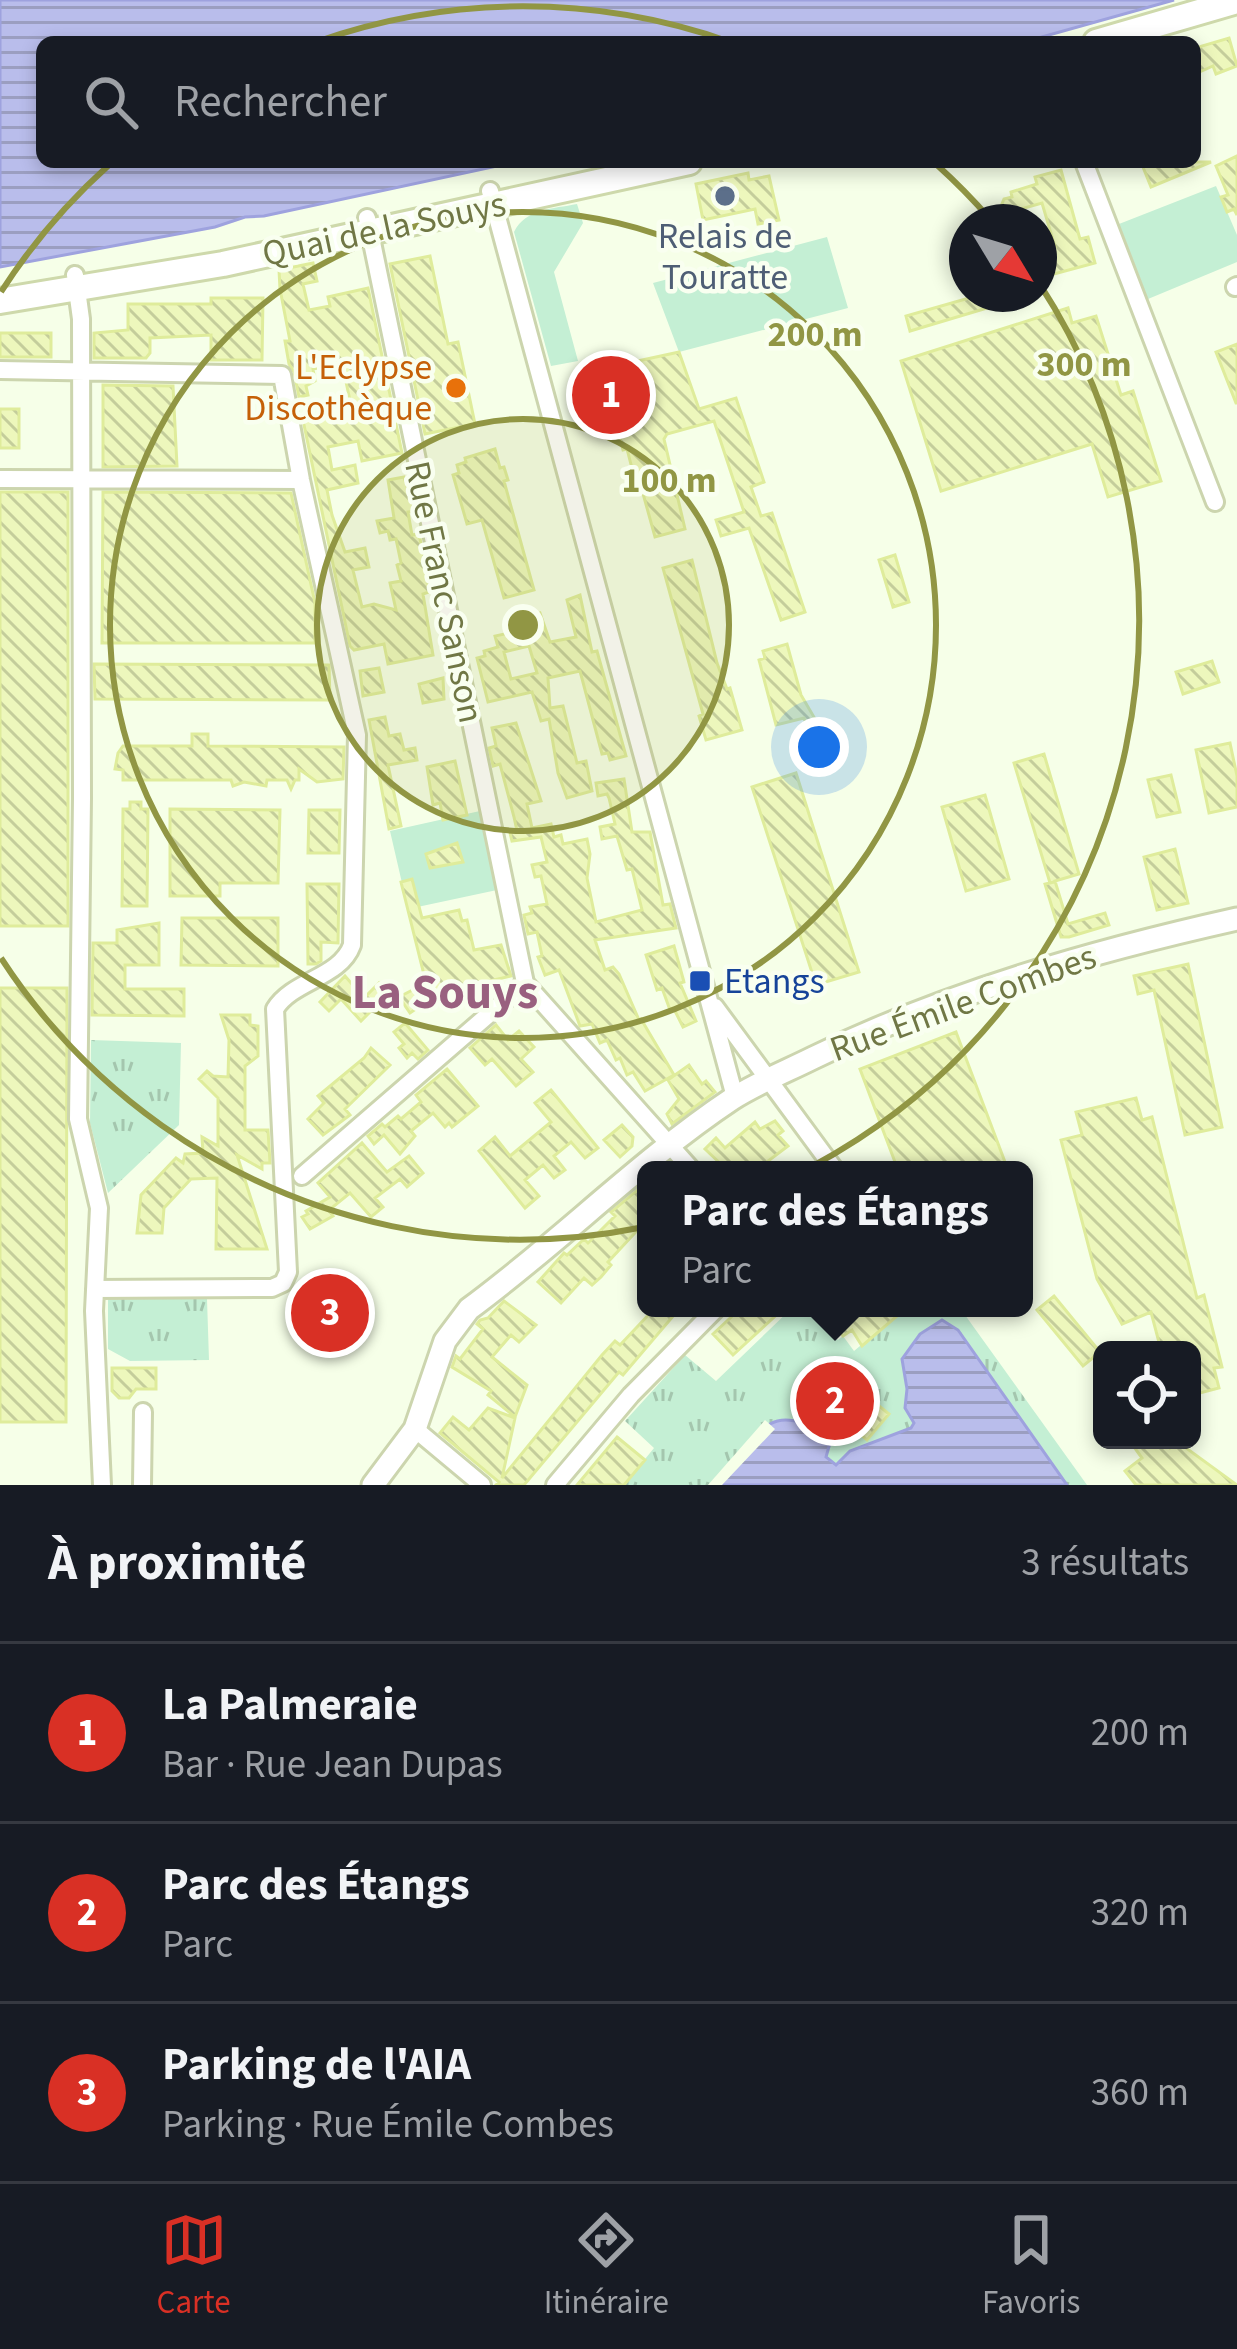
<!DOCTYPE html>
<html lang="fr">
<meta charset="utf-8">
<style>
:root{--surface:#171b24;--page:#242831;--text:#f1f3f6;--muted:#9ea1a6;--line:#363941;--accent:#d93025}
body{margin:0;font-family:"Source Sans 3",sans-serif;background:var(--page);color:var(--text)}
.controls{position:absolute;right:36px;bottom:36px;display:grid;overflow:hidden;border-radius:18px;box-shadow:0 6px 18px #0003}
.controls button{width:108px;height:108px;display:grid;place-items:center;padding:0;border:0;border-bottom:3px solid var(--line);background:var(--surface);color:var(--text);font:60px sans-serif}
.compass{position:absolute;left:949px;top:204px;width:108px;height:108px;border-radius:50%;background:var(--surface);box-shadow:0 6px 18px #0003;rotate:128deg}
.you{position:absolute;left:819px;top:747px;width:42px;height:42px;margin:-30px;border:9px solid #fff;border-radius:50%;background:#1a73e8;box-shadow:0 0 0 18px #1a73e833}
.badge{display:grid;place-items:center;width:78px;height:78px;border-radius:50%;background:var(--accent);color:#fff;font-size:39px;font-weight:700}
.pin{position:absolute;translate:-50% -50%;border:6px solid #fff;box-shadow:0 3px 12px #0006}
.popup{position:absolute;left:637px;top:1161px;width:396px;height:156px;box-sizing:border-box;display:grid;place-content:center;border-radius:18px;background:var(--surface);filter:drop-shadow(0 3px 9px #0005);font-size:39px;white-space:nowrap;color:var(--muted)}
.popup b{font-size:45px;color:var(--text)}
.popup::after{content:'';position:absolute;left:50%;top:100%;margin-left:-24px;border:24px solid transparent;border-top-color:var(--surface)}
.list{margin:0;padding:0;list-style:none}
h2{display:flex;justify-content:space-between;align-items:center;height:156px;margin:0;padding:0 48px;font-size:51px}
h2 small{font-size:39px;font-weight:400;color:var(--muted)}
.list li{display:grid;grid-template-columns:78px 1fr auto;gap:36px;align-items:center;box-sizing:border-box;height:180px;padding:0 48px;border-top:3px solid var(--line)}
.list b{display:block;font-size:45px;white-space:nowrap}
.list p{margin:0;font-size:39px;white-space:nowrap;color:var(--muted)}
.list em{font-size:39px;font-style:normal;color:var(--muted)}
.icon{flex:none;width:66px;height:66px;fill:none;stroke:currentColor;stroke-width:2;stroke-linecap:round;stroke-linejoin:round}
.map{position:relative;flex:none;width:1237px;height:1485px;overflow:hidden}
.search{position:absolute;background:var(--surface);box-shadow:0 6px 18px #0003;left:36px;right:36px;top:36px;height:132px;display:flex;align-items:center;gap:30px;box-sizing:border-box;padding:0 42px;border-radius:18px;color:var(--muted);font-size:45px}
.sheet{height:696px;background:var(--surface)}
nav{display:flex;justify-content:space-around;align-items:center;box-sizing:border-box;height:168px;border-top:3px solid var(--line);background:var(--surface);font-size:33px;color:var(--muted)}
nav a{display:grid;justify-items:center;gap:6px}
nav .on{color:var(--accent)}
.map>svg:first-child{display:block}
.green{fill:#c4efd4}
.park{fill:url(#park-tufts)}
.water{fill:url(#water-rules);stroke:#9ea2de;stroke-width:3}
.pier{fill:#f6ffe8}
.building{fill:url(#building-back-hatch);stroke:#dfec9b;stroke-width:3;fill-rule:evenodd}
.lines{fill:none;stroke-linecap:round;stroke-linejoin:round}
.minor-casing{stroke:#ccd5ae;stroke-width:22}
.tertiary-casing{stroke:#ccd5ae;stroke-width:27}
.secondary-casing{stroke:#ced9ab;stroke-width:30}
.minor{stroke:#fff;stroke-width:16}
.tertiary{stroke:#fff;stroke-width:21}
.secondary{stroke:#fff;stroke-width:24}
.ring{fill:none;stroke:#919644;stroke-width:6}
.service-dot{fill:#5c6f8a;stroke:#f9fff0;stroke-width:4.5}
.food-dot{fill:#e8710a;stroke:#f9fff0;stroke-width:4.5}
.transit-dot{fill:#1a4fb4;stroke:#f9fff0;stroke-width:4.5}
.labels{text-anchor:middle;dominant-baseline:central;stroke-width:9;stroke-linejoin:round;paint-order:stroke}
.street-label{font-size:36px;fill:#707745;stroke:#f9fff0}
.service-label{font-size:36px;fill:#4e5e75;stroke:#f9fff0}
.food-label{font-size:36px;fill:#c56008;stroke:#f9fff0;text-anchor:end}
.transit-label{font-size:36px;fill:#164399;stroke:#f9fff0;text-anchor:start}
.district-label{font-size:48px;font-weight:bold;fill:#99607f;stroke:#f9fff0}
.centre{fill:#919644;stroke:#f9fff0;stroke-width:6}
.ring-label{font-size:36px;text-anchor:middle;font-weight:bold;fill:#919644;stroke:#f9fff0;stroke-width:9;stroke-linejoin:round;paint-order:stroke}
</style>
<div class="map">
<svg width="1237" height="1485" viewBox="0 0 1237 1485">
<defs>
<pattern id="park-tufts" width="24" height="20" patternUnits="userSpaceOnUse" patternTransform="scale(3)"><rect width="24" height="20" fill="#c4efd4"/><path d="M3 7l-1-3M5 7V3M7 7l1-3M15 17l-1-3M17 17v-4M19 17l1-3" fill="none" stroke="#a4c6ae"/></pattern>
<pattern id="water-rules" width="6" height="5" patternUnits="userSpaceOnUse" patternTransform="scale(3)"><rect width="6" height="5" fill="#b9bdeb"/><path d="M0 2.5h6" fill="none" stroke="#9b9ec0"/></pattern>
<pattern id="building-back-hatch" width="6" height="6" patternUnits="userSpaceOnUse" patternTransform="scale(3)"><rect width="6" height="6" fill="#edf7bc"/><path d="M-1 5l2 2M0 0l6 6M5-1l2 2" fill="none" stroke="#c4cd9b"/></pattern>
</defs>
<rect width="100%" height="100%" fill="#f6ffe8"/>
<path class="green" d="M1216 186 1237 235V262L1148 299 1119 224Z
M577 204 583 223 554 272 578 361 551 366 514 232C526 208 553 209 577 204Z
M827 237 848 308 679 352 653 283Z
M480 811 497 890 408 909 390 831Z"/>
<path class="park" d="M91 1040 181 1043 179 1125 108 1193 90 1123Z
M108 1296 207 1299 209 1360 130 1361 108 1349Z
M792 1308H809L838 1340 843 1336 854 1351 896 1316 891 1308H960L1087 1485H624L654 1448 625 1421 685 1355 716 1381Z"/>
<path class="water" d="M0 0H1174L1024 42H42V162H516L264 216 245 217 215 227 0 267Z
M942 1320 958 1330 1067 1485H714L770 1424C790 1413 816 1427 830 1443L826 1457 836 1465 850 1451 911 1428 914 1423 905 1408 907 1389 902 1359 920 1334Z"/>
<path class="pier" d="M765 1420 775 1429 722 1485H708Z"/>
<path class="building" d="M1229 38 1237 66 1216 74 1213 66 1195 74V48Z
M1237 156V215L1234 209 1227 212 1221 197 1228 195 1216 166Z
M1141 162H1211L1151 187Z
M1061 170 1078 232 1080 239 1088 237 1095 263 1039 278V251L1055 247 1042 203 1017 210 1020 222 982 220 1003 213 1001 206 1004 199 1012 197 1011 192 1037 184 1035 177Z
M748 173 749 180 769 176 779 220 758 224 755 209 703 220 696 184Z
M430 256 448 344 458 342 475 424 425 434 390 264Z
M313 263 317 281 303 284 309 310 330 306 328 297 368 288 402 453 362 461 358 441 328 447 332 470 355 465 358 483 327 490 332 515 345 552 365 548 369 567 353 570 362 607 374 604 396 610 390 583 401 581 397 565 401 563 396 539 390 540 388 531 380 533 377 521 394 518 388 480 404 477 415 511 408 512 412 535 419 534 427 572 429 592 423 594 433 655 388 664 384 644 354 650 350 646 303 420 352 410 342 363 313 369 315 381 306 386 308 395 299 397 294 372 289 364 285 341H290L280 289 279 270Z
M983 294H991L994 306 910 331 906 316Z
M211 298H263L262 360H211V335L150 338V353L146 358H94V333L128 330V304H211Z
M1068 308 1072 323 1096 316 1121 395 1133 391 1161 481 1108 497 1092 444 941 491 901 361Z
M0 333H51V357H0Z
M1237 344V403H1236L1216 352Z
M679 352 699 409 736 398 764 482 751 487 761 516 772 513 805 612 781 620 749 528 721 536 716 520 744 512 714 421 667 434 664 439 685 529 655 537 639 479 635 480 627 449 623 450 601 369Z
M103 385 173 386 177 466 103 467Z
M0 409H19V448H0Z
M495 449 500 468 504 467 508 480 504 481 534 590 504 598 482 520 467 524 453 475 459 473 457 465 466 462 465 458Z
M0 492H68V926H0Z
M103 492 291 493 315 603V643H102Z
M895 555 909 602 893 607 879 560Z
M692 560 717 663 727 689 730 688 742 730 706 740 699 716 703 714 663 568Z
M580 595 592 652 597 651 626 756 610 760 608 753 602 754 580 671 548 678 550 708 563 706 577 763 586 761 592 791 567 798 558 773 549 719 541 721 532 692 488 702 477 658 485 656 484 651 498 647 495 636 522 630 520 621 540 613 550 642 576 637 567 600ZM529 646 537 673 511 679 504 652Z
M787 644 801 695 818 724 807 727 804 718 776 725 759 660 765 658 763 651Z
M1212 661 1219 682 1183 694 1176 672Z
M94 664 329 665 330 700 95 699Z
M379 668 384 692 363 696 360 671Z
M443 678 444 699 423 703 419 684Z
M385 717 389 736 400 734 404 750 415 748 417 760 388 765 401 826 389 829 369 720Z
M516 723 541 801 527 804 532 828 551 824 554 837 561 835 563 844 587 839 590 854 587 878 596 922 642 910 632 869 627 870 617 836 602 839 600 827 615 824 609 798 607 794 598 796 596 783 624 779 632 832H650L663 905 670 904 676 928 595 940 605 970 613 967 619 974 639 1020 641 1019 674 1075 645 1091 633 1072 627 1075 620 1058 616 1060 607 1040 600 1043 592 1024 580 1026 559 970 545 975 538 957 542 956 537 932 528 934 524 915 532 913 530 907 547 904 541 876 535 877 532 865 547 862 541 837 512 841 510 833 517 831 514 817 500 764 493 766 489 748 496 746 492 728Z
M192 734H208V746L344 747 343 779 317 782 299 769V780H295L291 789 287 780H267L266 786 244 782 233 786 231 780H123V770L115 769 118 753 123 746H192Z
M1230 743 1237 776V807L1209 813 1196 750Z
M1044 754 1079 874 1055 881 1068 924 1105 913 1109 925 1069 937H1061L1045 884 1054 882 1050 883 1014 763Z
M455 761 467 815 443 820 440 803 433 805 427 767Z
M796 773 859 972 816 985 752 787Z
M1171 775 1180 812 1157 817 1148 780Z
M985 795 1009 879 966 891 942 807Z
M130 802H141V809H148L147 906H122L123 809H130Z
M170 809 280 810 278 883H220V896H170Z
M309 810H340L339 853H308Z
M457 843 463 862 430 868 426 854Z
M1175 849 1188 903 1157 910 1144 857Z
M412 879 422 918 459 910 462 921 467 920 474 950 501 945 511 976 476 984 484 994 469 1007 451 985 410 1013 399 997 426 983 401 882Z
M307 884H339L338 943 321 942V961L316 964H308Z
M182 918H278V966L181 965Z
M159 923V965H125V989H184V1016L92 1015 93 943H117V930Z
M674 946 684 982 680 983 696 1021 683 1027 674 1009 670 1010 662 988 657 990 646 955Z
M1188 964 1222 1127 1185 1135 1154 990 1138 994 1134 976Z
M345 976 364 998 379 983 395 1001 382 1013 376 1006 361 1021 341 999 329 1011 320 1002Z
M0 988H67L66 1422H0Z
M221 1015H250V1025L258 1026V1056L245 1066V1130H268L270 1163H262V1169L237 1155 267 1249H216L217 1178 191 1179 164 1208 162 1233H137L141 1195 176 1158 183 1163 185 1154 203 1153 202 1137 218 1146V1098L199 1079 207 1071 213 1076 228 1077 229 1040Z
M405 1023 428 1050 418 1059 412 1053 407 1058 399 1048 404 1044 394 1032Z
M496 1025 508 1040 519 1031 534 1047 521 1059 533 1072 516 1086 492 1059 485 1065 470 1048Z
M956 1032 1008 1170H898L860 1069Z
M371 1048 390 1065 345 1109 350 1115 323 1135 308 1119 324 1103 318 1096 364 1058Z
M689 1065 702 1084 706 1081 715 1092 672 1124 667 1114 679 1099 668 1080Z
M447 1069 478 1106 452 1127 449 1123 445 1127 433 1113 411 1131 415 1136 400 1154 384 1135 374 1144 368 1136 382 1124 385 1127 398 1116 401 1119 421 1102 416 1095Z
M551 1090 598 1148 585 1158 571 1142 554 1156 565 1170 554 1178 543 1165 525 1180 539 1196 525 1208 479 1151 495 1137 510 1156 551 1122 535 1103Z
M1136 1098 1142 1120 1152 1117 1197 1298 1204 1295 1222 1367 1214 1368 1219 1388 1192 1395V1350H1161L1151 1312 1122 1324 1097 1279 1061 1140 1082 1135 1076 1112Z
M775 1121 783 1131 778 1135 788 1146 756 1170H733L728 1165 725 1168 705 1149 716 1138 725 1148 755 1122 760 1129Z
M622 1125 633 1137 632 1146 620 1157 604 1140Z
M362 1143 387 1172 409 1156 423 1173 407 1187 400 1179 375 1198 383 1207 371 1217 350 1193 329 1210 333 1216 310 1229 302 1217 308 1214 306 1211 330 1197 318 1183Z
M641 1187 646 1193V1221L608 1262 611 1265 601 1277 592 1285 584 1278 561 1303 538 1282 564 1253 567 1255 584 1239 588 1243 615 1216 611 1212Z
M1054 1296 1100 1352 1083 1366 1037 1310Z
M504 1301 536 1325 519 1342 511 1335 492 1357 527 1385 515 1417 488 1395 491 1391 452 1367 456 1356 460 1359 483 1329 477 1324 480 1320 488 1318Z
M655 1308H680L623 1375 619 1372 524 1485H496L499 1482 440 1433 453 1417 469 1430 488 1408 515 1418 502 1478 602 1355 615 1341 620 1345Z
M741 1308H784L733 1355 713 1334Z
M822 1308H891L897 1316 862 1346 852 1330 843 1336Z
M112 1368H156V1389H136L129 1398H119L112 1391Z
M863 1393 889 1414 867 1440 842 1419Z
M617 1437 645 1460 624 1485H577Z
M1129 1440H1164L1170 1448 1178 1442 1237 1485H1136L1125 1471 1142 1458Z"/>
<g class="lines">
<g class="minor-casing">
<path id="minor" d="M1084 162 1215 502
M490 191 735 1097
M367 218 525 983 692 1170
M75 275 81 319 82 798 78 1119 99 1208 94 1311 102 1485
M1235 287 1237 286
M0 370 282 375 301 480 357 735 352 945C340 978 293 980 275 1009L288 1272 283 1283 272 1288 95 1289
M0 479 301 480
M715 1007 835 1170
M302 1176 525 983
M415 1429 482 1485
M142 1485 143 1412
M555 1485 631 1395 717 1308"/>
</g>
<g class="tertiary-casing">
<path id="tertiary" d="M373 1485 415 1429 445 1341 469 1309C559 1243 639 1161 732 1099 757 1083 787 1071 813 1058 946 993 1094 951 1237 919"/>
</g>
<g class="secondary-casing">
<path id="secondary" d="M1096 42 1237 1
M0 301 223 264 689 162"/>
</g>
<use href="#minor" class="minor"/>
<use href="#tertiary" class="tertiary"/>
<use href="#secondary" class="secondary"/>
</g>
<circle cx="523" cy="625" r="206" fill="#919644" fill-opacity=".12"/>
<g class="ring">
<circle cx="523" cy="625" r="206"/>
<circle cx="523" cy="625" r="413"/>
<path d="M1 292A619 619 0 0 1 109 165M316 42A619 619 0 0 1 730 42M937 165A619 619 0 0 1 990 219M1039 283A619 619 0 1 1 1 958"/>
</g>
<circle class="service-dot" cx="725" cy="196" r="12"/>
<circle class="food-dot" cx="456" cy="388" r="12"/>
<rect class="transit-dot" x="688" y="969" width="24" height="24" rx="6"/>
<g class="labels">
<g class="street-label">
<text transform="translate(384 229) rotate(-12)">Quai de la Souys</text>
<text transform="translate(444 592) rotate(78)">Rue Franc Sanson</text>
<text transform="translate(963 1003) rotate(-20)">Rue Émile Combes</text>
</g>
<g class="service-label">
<text x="725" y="236">Relais de<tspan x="725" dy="41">Touratte</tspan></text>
</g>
<g class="food-label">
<text x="432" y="367">L'Eclypse<tspan x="432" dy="41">Discothèque</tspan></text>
</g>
<g class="transit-label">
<text x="724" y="981">Etangs</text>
</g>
<g class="district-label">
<text x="445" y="993">La Souys</text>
</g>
</g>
<circle cx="523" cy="625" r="18" class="centre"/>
<g class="ring-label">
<text x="815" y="346">200 m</text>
<text x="1084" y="376">300 m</text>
<text x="669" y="492">100 m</text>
</g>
</svg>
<div class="controls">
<button><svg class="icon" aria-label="locate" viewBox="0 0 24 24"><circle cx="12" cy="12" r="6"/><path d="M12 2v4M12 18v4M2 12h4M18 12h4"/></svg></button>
</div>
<svg class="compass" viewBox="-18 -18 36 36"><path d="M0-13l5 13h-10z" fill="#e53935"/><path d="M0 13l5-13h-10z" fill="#9ea1a6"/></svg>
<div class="you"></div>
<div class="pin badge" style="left:611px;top:395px">1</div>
<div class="pin badge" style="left:835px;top:1401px">2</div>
<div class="popup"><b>Parc des Étangs</b>Parc</div>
<div class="pin badge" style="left:330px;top:1313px">3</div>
<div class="search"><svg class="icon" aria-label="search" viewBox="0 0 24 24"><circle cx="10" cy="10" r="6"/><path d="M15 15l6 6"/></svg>Rechercher</div>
</div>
<section class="sheet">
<h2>À proximité<small>3 résultats</small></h2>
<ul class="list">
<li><span class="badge">1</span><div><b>La Palmeraie</b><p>Bar · Rue Jean Dupas</p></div><em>200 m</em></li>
<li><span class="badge">2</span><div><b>Parc des Étangs</b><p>Parc</p></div><em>320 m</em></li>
<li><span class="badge">3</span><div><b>Parking de l'AIA</b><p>Parking · Rue Émile Combes</p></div><em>360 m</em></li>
</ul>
</section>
<nav>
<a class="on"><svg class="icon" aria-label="map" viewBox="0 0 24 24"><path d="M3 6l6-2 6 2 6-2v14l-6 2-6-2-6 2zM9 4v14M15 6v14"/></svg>Carte</a>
<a><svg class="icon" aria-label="directions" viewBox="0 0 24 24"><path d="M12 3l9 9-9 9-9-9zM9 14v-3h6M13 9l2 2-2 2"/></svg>Itinéraire</a>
<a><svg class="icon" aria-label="saved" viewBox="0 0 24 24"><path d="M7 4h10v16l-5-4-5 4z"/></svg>Favoris</a>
</nav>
